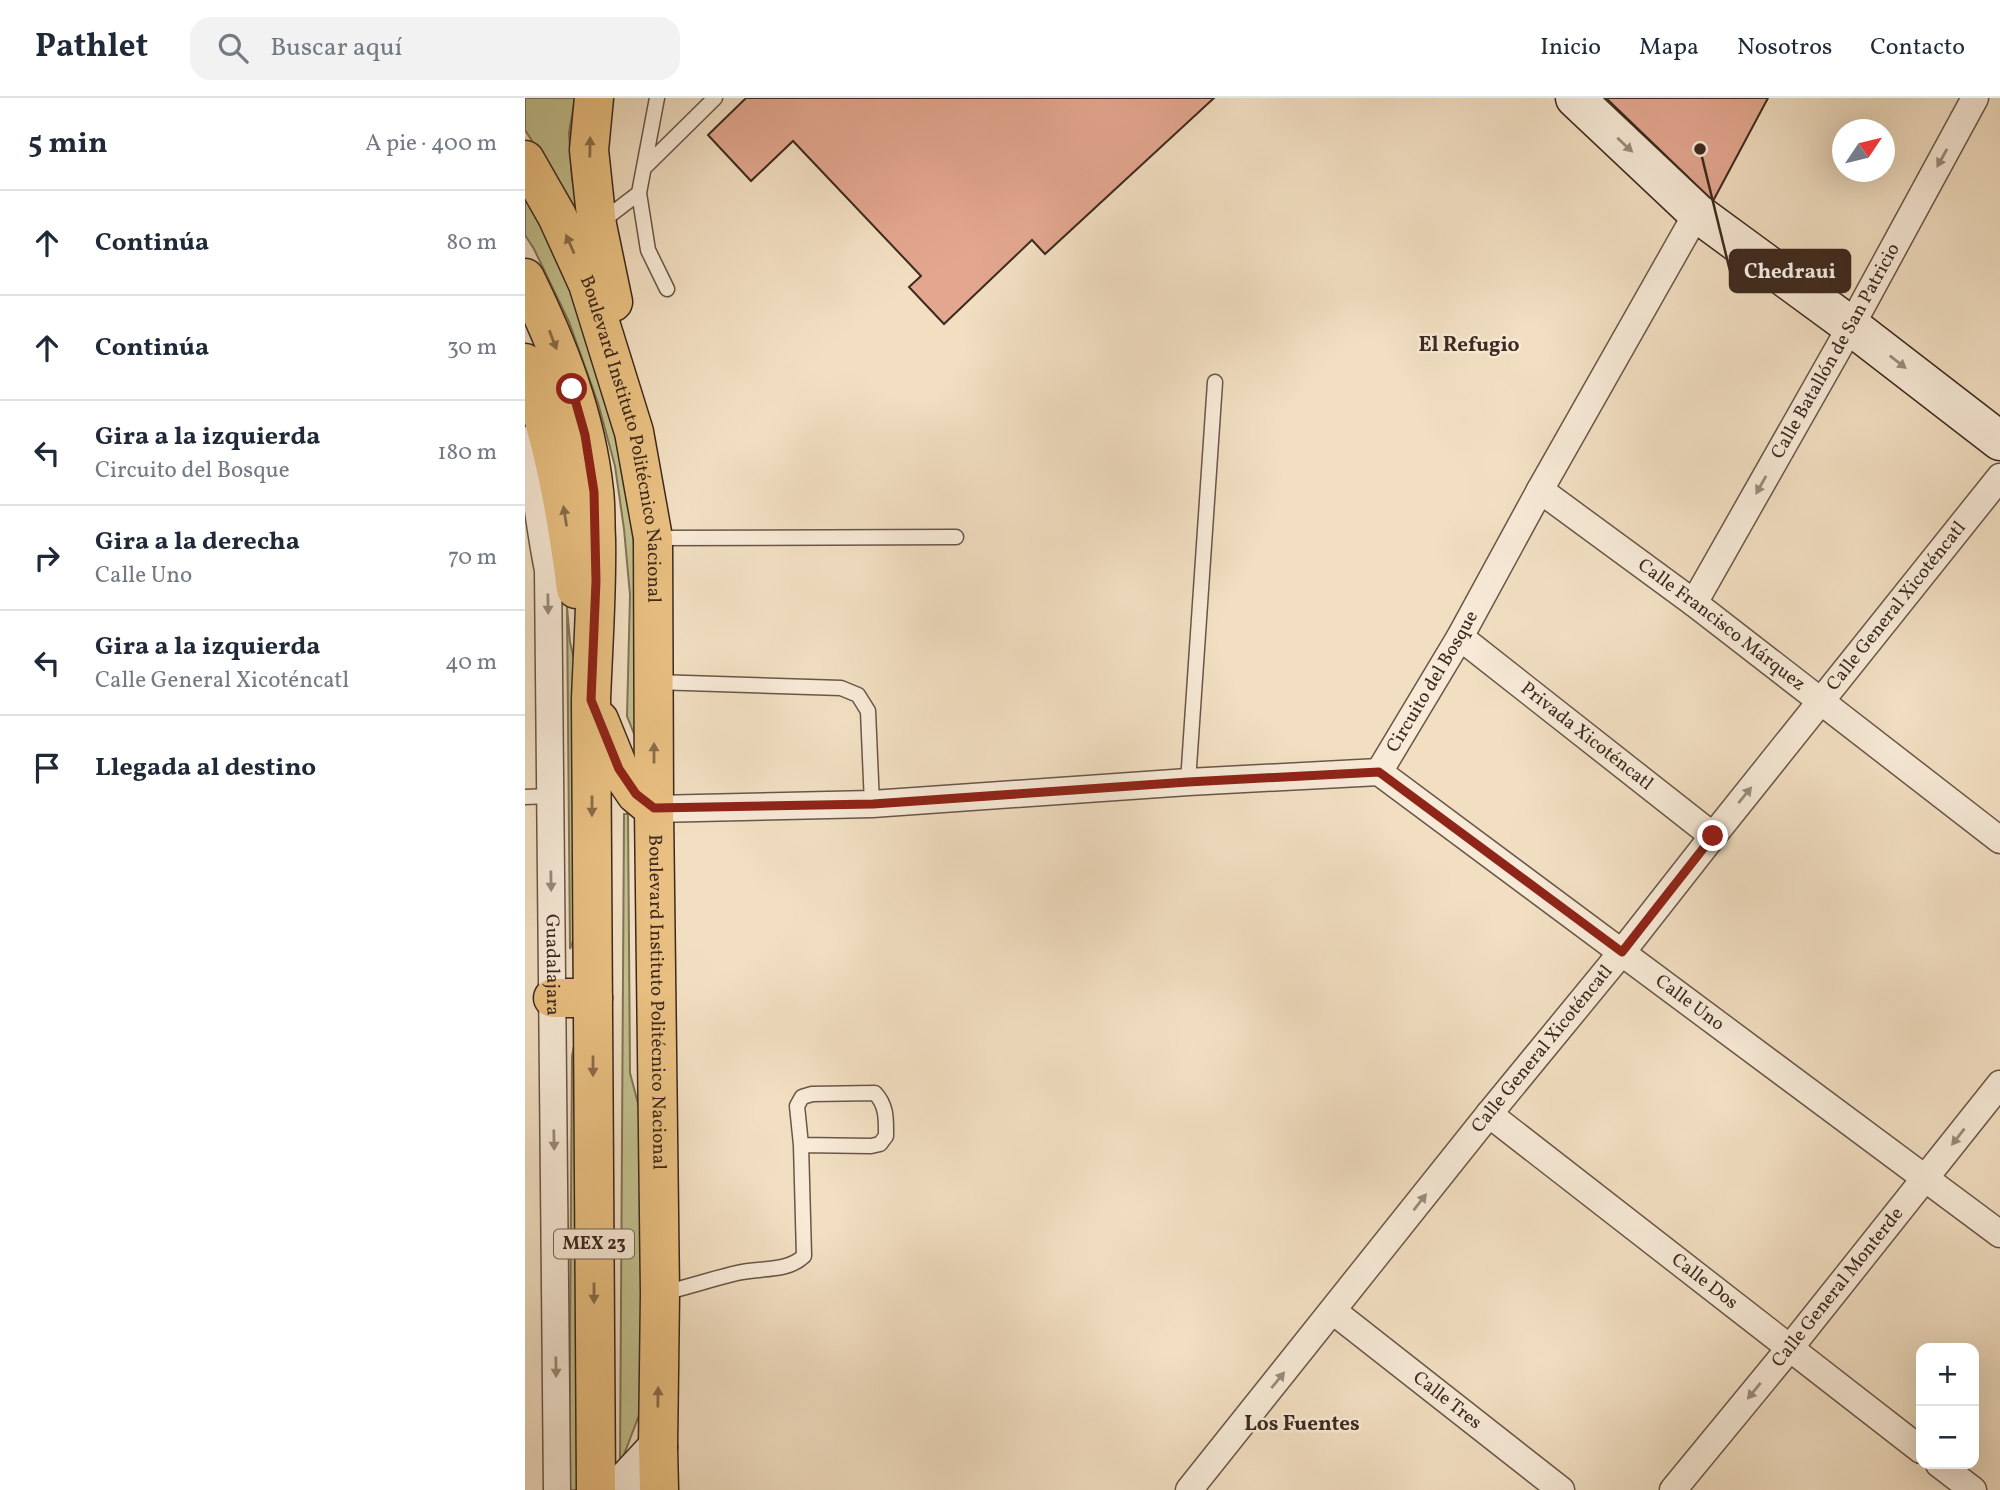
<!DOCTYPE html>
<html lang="es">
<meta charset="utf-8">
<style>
:root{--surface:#fff;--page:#f2f2f3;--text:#1f2937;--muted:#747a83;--line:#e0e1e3}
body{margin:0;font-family:Vollkorn,serif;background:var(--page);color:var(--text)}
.controls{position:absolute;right:21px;bottom:21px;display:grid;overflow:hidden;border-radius:14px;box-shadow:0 7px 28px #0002}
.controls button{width:63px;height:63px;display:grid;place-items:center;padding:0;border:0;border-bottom:2px solid var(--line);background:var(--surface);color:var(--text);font:35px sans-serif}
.compass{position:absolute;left:1307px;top:21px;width:63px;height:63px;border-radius:50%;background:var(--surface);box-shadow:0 7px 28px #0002;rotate:55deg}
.stop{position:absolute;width:21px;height:21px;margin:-16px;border:5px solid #8f2418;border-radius:50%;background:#fff}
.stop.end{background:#8f2418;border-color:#fff;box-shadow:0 2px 7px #0008}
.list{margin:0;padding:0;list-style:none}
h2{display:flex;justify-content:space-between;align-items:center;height:91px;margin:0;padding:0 28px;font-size:30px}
h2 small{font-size:23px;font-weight:400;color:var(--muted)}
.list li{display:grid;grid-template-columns:46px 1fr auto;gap:21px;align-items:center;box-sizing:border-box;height:105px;padding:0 28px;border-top:2px solid var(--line)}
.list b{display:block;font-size:26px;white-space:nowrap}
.list p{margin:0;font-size:23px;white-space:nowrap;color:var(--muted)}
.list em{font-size:23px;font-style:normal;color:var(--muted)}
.icon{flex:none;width:38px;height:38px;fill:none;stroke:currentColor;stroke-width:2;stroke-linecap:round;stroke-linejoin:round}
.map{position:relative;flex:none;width:1475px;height:1392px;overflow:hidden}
header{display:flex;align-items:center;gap:42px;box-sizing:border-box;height:98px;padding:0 35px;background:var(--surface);border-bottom:2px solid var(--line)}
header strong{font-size:33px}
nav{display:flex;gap:38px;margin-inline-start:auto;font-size:24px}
.search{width:490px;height:63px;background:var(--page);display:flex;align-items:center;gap:18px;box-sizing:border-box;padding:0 24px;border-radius:21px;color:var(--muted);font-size:26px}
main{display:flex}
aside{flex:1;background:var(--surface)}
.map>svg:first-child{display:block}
.green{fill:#c2c08e;stroke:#807456;stroke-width:2}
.building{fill:#e3a790;stroke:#3d291f;stroke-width:2}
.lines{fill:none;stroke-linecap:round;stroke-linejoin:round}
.lane-casing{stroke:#6a5648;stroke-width:17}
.street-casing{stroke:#6a5648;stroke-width:29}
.secondary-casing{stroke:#3d291f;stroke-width:41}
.primary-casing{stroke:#3d291f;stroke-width:41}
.lane{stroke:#f7ead7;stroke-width:14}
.street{stroke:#f7ead7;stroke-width:26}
.secondary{stroke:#f7ead7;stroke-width:38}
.primary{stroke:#e9c081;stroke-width:38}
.oneway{fill:#9a8a7b}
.oneway2{fill:#8a6d4b}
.route{stroke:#8f2418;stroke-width:9}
.labels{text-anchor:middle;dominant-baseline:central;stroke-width:5;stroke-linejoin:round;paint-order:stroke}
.shield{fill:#f7ead7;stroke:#756356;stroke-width:2}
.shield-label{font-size:18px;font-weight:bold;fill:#3d291f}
.street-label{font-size:19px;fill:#3d291f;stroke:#f7ead7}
.neighbourhood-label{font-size:21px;font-weight:bold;fill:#3d291f;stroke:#f7ead7}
.leader{fill:none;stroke:#3d291f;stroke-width:2.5}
.callout-dot{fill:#3d291f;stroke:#f7ead7;stroke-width:2.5}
.callout{fill:#3d291f;stroke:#3d291f;stroke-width:2.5}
.callout-label{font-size:21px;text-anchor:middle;font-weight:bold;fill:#fff}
</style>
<header>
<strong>Pathlet</strong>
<div class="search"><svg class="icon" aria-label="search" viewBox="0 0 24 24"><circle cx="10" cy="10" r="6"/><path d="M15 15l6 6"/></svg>Buscar aquí</div>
<nav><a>Inicio</a><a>Mapa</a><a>Nosotros</a><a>Contacto</a></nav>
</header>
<main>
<aside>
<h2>5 min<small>A pie · 400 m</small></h2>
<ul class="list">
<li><svg class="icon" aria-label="ahead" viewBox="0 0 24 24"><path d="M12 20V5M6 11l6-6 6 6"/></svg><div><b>Continúa</b></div><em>80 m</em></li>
<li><svg class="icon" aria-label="ahead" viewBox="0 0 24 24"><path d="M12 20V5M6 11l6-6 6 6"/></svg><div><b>Continúa</b></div><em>30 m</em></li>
<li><svg class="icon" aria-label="left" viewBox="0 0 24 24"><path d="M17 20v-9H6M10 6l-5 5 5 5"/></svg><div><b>Gira a la izquierda</b><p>Circuito del Bosque</p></div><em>180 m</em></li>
<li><svg class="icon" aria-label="right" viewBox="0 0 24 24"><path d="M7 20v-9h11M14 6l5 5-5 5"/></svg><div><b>Gira a la derecha</b><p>Calle Uno</p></div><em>70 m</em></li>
<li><svg class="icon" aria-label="left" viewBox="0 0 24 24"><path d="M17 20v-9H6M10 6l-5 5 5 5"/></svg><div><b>Gira a la izquierda</b><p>Calle General Xicoténcatl</p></div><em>40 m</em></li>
<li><svg class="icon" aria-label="arrive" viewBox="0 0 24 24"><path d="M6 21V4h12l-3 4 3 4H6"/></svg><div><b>Llegada al destino</b></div></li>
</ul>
</aside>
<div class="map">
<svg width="1475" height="1392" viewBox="0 0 1475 1392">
<rect width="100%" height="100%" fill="#f2dfc2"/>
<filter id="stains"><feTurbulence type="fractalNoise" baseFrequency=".00286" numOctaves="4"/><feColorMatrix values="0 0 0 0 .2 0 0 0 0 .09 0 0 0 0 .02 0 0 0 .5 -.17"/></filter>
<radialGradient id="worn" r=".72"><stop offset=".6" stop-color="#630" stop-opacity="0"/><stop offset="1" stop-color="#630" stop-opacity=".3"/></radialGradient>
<path class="green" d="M0 0H50L44 35 47 80 53 114 0 32Z
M0 93 16 119 77 266 106 399 113 509 115 651 102 618 105 497 99 431 90 368 73 305 44 224 9 151 0 137Z
M42 509 45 544 57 595 54 826 45 851Z
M99 716H103L105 975 120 1032 116 1312 95 1367Z
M54 922V1392H44L47 958Z"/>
<path class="building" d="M221 0H689L520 156 507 142 419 226 384 189 396 178 268 43 226 83 183 37Z
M1081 0H1243L1188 103Z"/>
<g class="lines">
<g class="lane-casing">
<path id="lane" d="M132 0 114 95 123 152 142 191
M120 69 190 0
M76 124 114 95
M129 440 431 439
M130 584 316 590 333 597 343 613 347 706
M663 684 690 284
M0 699 25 698
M138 1195C163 1189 187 1181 212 1175 235 1169 261 1175 279 1158L276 1047 272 1008 277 999 287 996 350 995C362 1008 361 1021 361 1038L355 1046 346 1048 276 1047"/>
</g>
<g class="street-casing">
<g id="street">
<path id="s1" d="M0 342C11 385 14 429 23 472L32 1392"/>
<path id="s2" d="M1015 392 1169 505 1475 742"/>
<path id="s3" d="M1169 505 1326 228 1450 0"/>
<path id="s4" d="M935 539 1188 738"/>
<path id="s5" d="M854 674 1475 1136"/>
<path id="s6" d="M854 674 935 539 1015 392 1172 115"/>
<path d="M129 711 347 706 663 684 854 674"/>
<path id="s7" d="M964 1016 1396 1352"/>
<path id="s8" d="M808 1213 1036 1392"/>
<path d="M1414 1366 1448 1392"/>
<path id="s9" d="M664 1392 964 1016 1097 854 1188 738 1475 379"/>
<path id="s10" d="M1148 1392 1264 1251 1475 986"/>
</g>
</g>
<g class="secondary-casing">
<path id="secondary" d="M1050 0 1172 115 1326 228 1475 343
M93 1392 133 1349"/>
</g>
<g class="primary-casing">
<g id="primary">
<path d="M69 0 64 52 72 127 88 204"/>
<path id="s11" d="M0 62 32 118 63 186 109 334 128 440 129 711 135 1196 133 1349 134 1392"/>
<path d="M0 180C33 247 61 318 69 393 71 409 70 425 71 441 72 495 68 548 66 602L71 1392"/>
<path d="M0 265C28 338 41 414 51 491"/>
<path d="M74 622 94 671 111 696 129 711"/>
<path d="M28 900H68"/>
</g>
</g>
<use href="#lane" class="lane"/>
<use href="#street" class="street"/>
<use href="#secondary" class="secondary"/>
<use href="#primary" class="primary"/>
</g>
<defs><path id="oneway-solid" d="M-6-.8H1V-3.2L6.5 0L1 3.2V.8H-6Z" transform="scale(1.75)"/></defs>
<g class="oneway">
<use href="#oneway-solid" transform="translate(1100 47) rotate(43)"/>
<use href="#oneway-solid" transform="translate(1417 60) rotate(119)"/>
<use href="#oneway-solid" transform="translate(1373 264) rotate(38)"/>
<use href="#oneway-solid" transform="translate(1236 387) rotate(119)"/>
<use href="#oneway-solid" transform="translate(23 506) rotate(89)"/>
<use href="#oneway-solid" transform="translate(1220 697) rotate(-51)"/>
<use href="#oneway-solid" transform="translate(26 783) rotate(89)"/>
<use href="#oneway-solid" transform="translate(1433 1039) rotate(128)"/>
<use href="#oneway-solid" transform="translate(29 1042) rotate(89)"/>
<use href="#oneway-solid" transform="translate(895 1104) rotate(-52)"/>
<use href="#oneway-solid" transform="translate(31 1269) rotate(89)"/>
<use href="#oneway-solid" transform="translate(753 1282) rotate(-51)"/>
<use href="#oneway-solid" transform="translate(1229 1293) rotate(129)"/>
</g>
<g class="oneway2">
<use href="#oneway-solid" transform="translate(65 49) rotate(-89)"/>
<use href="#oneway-solid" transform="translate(45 146) rotate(-114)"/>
<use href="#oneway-solid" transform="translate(28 242) rotate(69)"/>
<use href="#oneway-solid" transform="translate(40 418) rotate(-99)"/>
<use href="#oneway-solid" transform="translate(129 655) rotate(-90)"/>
<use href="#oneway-solid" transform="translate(67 708) rotate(90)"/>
<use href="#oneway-solid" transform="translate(68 968) rotate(90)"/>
<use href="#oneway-solid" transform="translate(69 1195) rotate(90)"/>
<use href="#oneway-solid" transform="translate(133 1299) rotate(-89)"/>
</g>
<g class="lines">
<path class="route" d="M47 291 60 337 69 394 71 483 66 602 94 671 111 696 129 710 348 706 663 684 854 674 1097 854 1188 738"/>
</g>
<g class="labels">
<rect class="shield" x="29" y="1131.5" width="80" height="29" rx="5"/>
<g class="shield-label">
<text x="69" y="1146">MEX 23</text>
</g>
<g class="street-label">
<text stroke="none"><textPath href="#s3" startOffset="289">Calle Batallón de San Patricio</textPath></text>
<text stroke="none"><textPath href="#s11" startOffset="299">Boulevard Instituto Politécnico Nacional</textPath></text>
<text stroke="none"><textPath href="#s9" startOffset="1132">Calle General Xicoténcatl</textPath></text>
<text stroke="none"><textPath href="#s2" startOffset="226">Calle Francisco Márquez</textPath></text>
<text stroke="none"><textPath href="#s6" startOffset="105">Circuito del Bosque</textPath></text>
<text stroke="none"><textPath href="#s4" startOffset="161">Privada Xicoténcatl</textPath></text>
<text stroke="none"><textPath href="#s1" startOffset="527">Guadalajara</textPath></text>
<text stroke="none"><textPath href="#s11" startOffset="866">Boulevard Instituto Politécnico Nacional</textPath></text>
<text stroke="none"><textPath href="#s5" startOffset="387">Calle Uno</textPath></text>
<text stroke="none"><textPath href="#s9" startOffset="565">Calle General Xicoténcatl</textPath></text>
<text stroke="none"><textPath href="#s7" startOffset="273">Calle Dos</textPath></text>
<text stroke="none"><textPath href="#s10" startOffset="261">Calle General Monterde</textPath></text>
<text stroke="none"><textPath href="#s8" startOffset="145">Calle Tres</textPath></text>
</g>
<g class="neighbourhood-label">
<text x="944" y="247">El Refugio</text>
<text x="777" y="1326">Los Fuentes</text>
</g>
</g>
<path class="leader" d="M1175 51L1205 173"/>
<circle class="callout-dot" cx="1175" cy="51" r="7"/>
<rect class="callout" x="1205" y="152" width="120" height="42" rx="7"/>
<g class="callout-label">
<text x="1265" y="180">Chedraui</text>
</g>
<rect width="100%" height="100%" filter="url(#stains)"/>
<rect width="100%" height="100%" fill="url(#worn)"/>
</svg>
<div class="controls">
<button>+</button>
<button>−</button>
</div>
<svg class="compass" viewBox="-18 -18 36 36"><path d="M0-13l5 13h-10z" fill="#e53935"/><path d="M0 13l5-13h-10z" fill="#747a83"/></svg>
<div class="stop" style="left:47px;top:291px"></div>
<div class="stop end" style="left:1188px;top:738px"></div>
</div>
</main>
